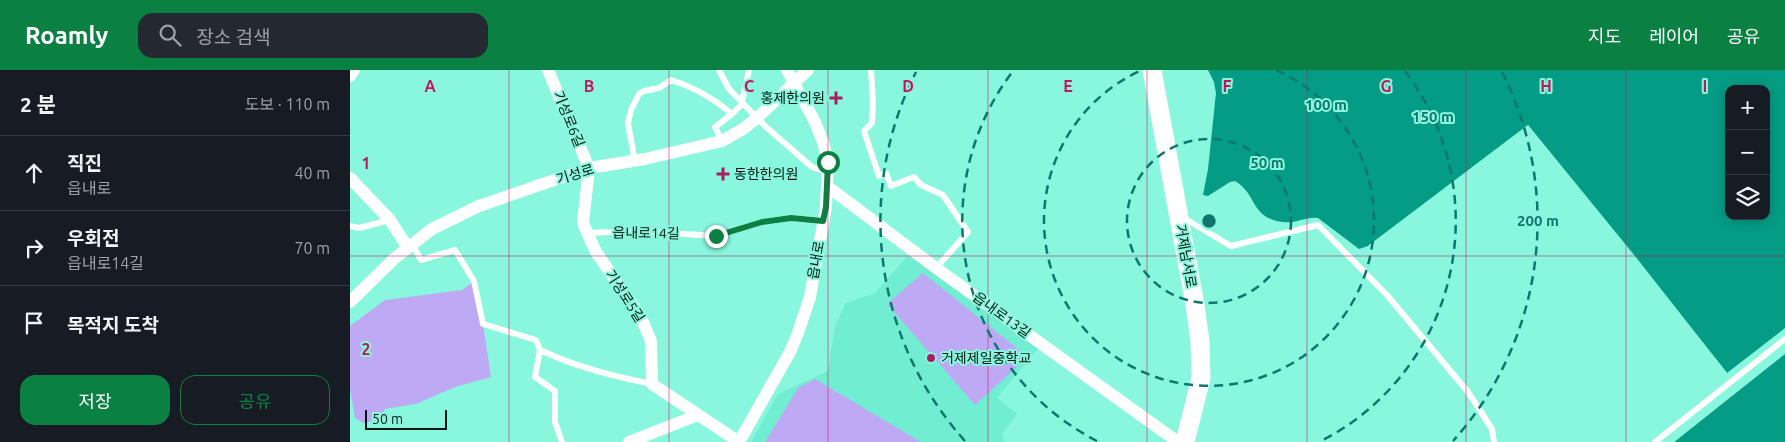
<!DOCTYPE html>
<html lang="ko">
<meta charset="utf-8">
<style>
:root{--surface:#171b24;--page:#242831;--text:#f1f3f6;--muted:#9ea1a6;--line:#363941;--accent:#0b8043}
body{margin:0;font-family:Ubuntu,"Noto Sans KR",sans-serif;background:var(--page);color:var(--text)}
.controls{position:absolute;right:15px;top:15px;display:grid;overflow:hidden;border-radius:10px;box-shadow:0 2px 12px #0003}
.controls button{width:45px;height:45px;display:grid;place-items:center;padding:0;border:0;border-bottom:1px solid var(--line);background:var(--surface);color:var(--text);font:25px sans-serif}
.scale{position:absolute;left:15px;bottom:12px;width:82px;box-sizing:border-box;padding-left:5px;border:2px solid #011813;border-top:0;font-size:14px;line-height:18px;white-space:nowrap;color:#011813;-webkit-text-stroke:4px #89f7dd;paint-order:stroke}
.stop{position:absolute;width:15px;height:15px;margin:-11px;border:4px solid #0b8043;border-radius:50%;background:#fff}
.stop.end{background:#0b8043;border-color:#fff;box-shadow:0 1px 5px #0008}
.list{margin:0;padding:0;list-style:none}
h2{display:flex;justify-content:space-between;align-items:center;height:65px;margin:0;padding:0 20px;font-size:21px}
h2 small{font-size:16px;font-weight:400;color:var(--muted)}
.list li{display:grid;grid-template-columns:32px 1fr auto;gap:15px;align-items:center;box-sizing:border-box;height:75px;padding:0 20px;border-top:1px solid var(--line)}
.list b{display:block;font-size:19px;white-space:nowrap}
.list p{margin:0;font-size:16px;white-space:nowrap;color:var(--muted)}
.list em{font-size:16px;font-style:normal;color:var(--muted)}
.actions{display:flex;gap:10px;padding:15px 20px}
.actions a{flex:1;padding:11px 0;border:1px solid var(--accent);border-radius:15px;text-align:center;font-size:18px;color:var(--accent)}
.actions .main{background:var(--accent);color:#fff}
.icon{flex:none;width:28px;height:28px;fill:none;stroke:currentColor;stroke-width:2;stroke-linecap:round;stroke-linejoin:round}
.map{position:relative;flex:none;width:1435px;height:372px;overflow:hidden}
header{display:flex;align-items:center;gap:30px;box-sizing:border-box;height:70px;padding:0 25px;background:var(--accent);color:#fff}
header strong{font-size:24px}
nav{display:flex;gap:28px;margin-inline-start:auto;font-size:18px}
.search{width:350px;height:45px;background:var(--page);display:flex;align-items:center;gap:12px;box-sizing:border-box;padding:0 18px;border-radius:15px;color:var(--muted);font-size:19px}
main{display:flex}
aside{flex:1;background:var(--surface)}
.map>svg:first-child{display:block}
.built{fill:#71edd1}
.green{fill:#beaaf4}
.water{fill:#049c84;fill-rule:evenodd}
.pier{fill:#89f7dd}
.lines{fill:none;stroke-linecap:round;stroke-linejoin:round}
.service{stroke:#fff;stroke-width:6}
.minor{stroke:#fff;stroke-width:12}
.secondary{stroke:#fff;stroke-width:19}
.route{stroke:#0b8043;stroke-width:6}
.grid{fill:none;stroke:#c2185b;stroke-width:1;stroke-opacity:0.55}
.ring{fill:none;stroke:#0f766e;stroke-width:2.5;stroke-dasharray:9 6}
.poi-dot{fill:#a81e63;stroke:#89f7dd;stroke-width:2}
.labels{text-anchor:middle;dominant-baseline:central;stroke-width:4;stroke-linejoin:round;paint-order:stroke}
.poi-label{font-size:14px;fill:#011813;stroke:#89f7dd;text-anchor:start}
.street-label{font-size:14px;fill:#011813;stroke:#89f7dd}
.grid-label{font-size:16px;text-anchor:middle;font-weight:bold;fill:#c2185b;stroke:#89f7dd;stroke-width:4;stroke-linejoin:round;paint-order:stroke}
.centre{fill:#0f766e;stroke:#89f7dd;stroke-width:2.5}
.ring-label{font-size:15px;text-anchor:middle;font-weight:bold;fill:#0f766e;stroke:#89f7dd;stroke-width:4;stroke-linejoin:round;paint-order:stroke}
</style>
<header>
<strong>Roamly</strong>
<div class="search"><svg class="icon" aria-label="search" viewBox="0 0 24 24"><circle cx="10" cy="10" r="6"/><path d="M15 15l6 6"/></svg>장소 검색</div>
<nav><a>지도</a><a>레이어</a><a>공유</a></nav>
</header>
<main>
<aside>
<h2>2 분<small>도보 · 110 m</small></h2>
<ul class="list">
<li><svg class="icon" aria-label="ahead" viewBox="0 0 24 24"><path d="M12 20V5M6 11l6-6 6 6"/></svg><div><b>직진</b><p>읍내로</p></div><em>40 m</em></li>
<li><svg class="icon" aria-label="right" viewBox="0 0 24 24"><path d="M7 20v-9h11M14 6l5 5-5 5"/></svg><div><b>우회전</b><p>읍내로14길</p></div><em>70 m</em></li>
<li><svg class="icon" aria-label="arrive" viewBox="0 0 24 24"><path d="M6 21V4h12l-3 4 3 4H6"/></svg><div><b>목적지 도착</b></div></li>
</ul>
<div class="actions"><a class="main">저장</a><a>공유</a></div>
</aside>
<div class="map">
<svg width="1435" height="372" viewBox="0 0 1435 372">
<rect width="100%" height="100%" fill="#89f7dd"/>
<path class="built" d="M563 180 692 274 647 328 667 344 652 364 655 372H401L428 324 478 301 485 256 496 233 525 223Z"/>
<path class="green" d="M573 203 678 287 625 335 537 234Z
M124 211 133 254 141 307 105 317 66 334 35 339 28 350 13 353 5 348 0 319V256L35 230 112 220Z
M465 309 571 372H415L448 318Z"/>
<path class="water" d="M858 0H1435V372H1324L1390 319 1178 55 1018 176 1009 179 968 148C957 146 945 154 933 152 900 148 908 125 885 111L880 112 858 126 853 125 858 99 866 23 864 12ZM1379 19H1416V146H1379Z"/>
<path class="pier" d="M1178 55 1285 186 1377 303 1435 258V284L1324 372H1321L1387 319 1178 58 1019 178 1018 176Z"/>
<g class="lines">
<path class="service" d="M369 0 379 19 415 56 462 97 477 102
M521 0 523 32 522 53 514 61 529 106 536 103 541 116 564 107 571 115 593 125 618 162 586 198
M392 31 399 0
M382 44 393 33
M285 92 278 53 281 40 289 24 294 21 309 18 321 10C344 17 363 28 382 44L365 57 372 71
M832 147 881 176 968 155 1037 225 1118 322 1142 359 1144 372
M0 156 9 158 40 150
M237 163 286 161 366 166 412 152 441 148 473 151
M62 174 71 190 105 180 124 211 133 254 186 270 190 280 185 307 205 321V352L212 372
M190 280C226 297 263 306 302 314
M1305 372 1435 269"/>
<path class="minor" d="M198 0 239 98 233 153 246 182 291 247 301 271 302 314 389 372
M0 6 4 0
M0 108 40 150 58 178
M477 116 586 198 828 372
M0 232 45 188 82 159 129 136 239 98 295 89 372 71 393 59 408 47 458 0
M279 372 348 345
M389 372 440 282 448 263 460 227 476 137 478 92 473 72 465 52 437 0"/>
<path class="secondary" d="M802 0 845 235 850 271 851 308 835 372"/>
</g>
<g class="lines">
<path class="route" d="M366 166 412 152 441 148 473 151 476 137 478 92"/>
</g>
<path class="grid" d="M159 0V372M319 0V372M478 0V372M638 0V372M797 0V372M957 0V372M1116 0V372M1276 0V372M0 186H1435"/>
<g class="ring">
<circle cx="859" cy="151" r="82"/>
<path d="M926 0A165 165 0 1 1 792 0"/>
<path d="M747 371A247 247 0 0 1 663 1M1055 1A247 247 0 0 1 971 371"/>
<path d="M615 371A329 329 0 0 1 566 2M1152 2A329 329 0 0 1 1103 371"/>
</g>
<g class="poi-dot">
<path d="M483.5 20.5h5v5h5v5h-5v5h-5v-5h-5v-5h5z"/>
<path d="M370.5 96.5h5v5h5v5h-5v5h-5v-5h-5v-5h5z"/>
<circle cx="581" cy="288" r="5"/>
</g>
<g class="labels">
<g class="poi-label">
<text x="475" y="28" text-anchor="end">홍제한의원</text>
<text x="384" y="104">동한한의원</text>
<text x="591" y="288">거제제일중학교</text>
</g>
<g class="street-label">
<text transform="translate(219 49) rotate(68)">기성로6길</text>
<text transform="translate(225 104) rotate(-17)">기성로</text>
<text transform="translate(296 163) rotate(1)">읍내로14길</text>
<text transform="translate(836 186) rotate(80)">거제남서로</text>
<text transform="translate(466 190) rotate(-80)">읍내로</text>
<text transform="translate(275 226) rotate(57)">기성로5길</text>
<text transform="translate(652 245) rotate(36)">읍내로13길</text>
</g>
</g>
<g class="grid-label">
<text x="80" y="22">A</text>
<text x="239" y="22">B</text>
<text x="399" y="22">C</text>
<text x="558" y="22">D</text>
<text x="718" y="22">E</text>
<text x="877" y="22">F</text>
<text x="1036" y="22">G</text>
<text x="1196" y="22">H</text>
<text x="1355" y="22">I</text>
<text x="16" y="99">1</text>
<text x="16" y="285">2</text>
</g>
<circle cx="859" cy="151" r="8" class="centre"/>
<g class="ring-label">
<text x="976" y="40">100 m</text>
<text x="1083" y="52">150 m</text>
<text x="917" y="98">50 m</text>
<text x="1188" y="156">200 m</text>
</g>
</svg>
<div class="controls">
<button>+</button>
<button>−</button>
<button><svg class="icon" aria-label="layers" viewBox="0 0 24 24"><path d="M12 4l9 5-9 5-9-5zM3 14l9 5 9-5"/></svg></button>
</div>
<div class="scale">50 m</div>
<div class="stop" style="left:478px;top:92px"></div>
<div class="stop end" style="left:366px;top:166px"></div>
</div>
</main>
